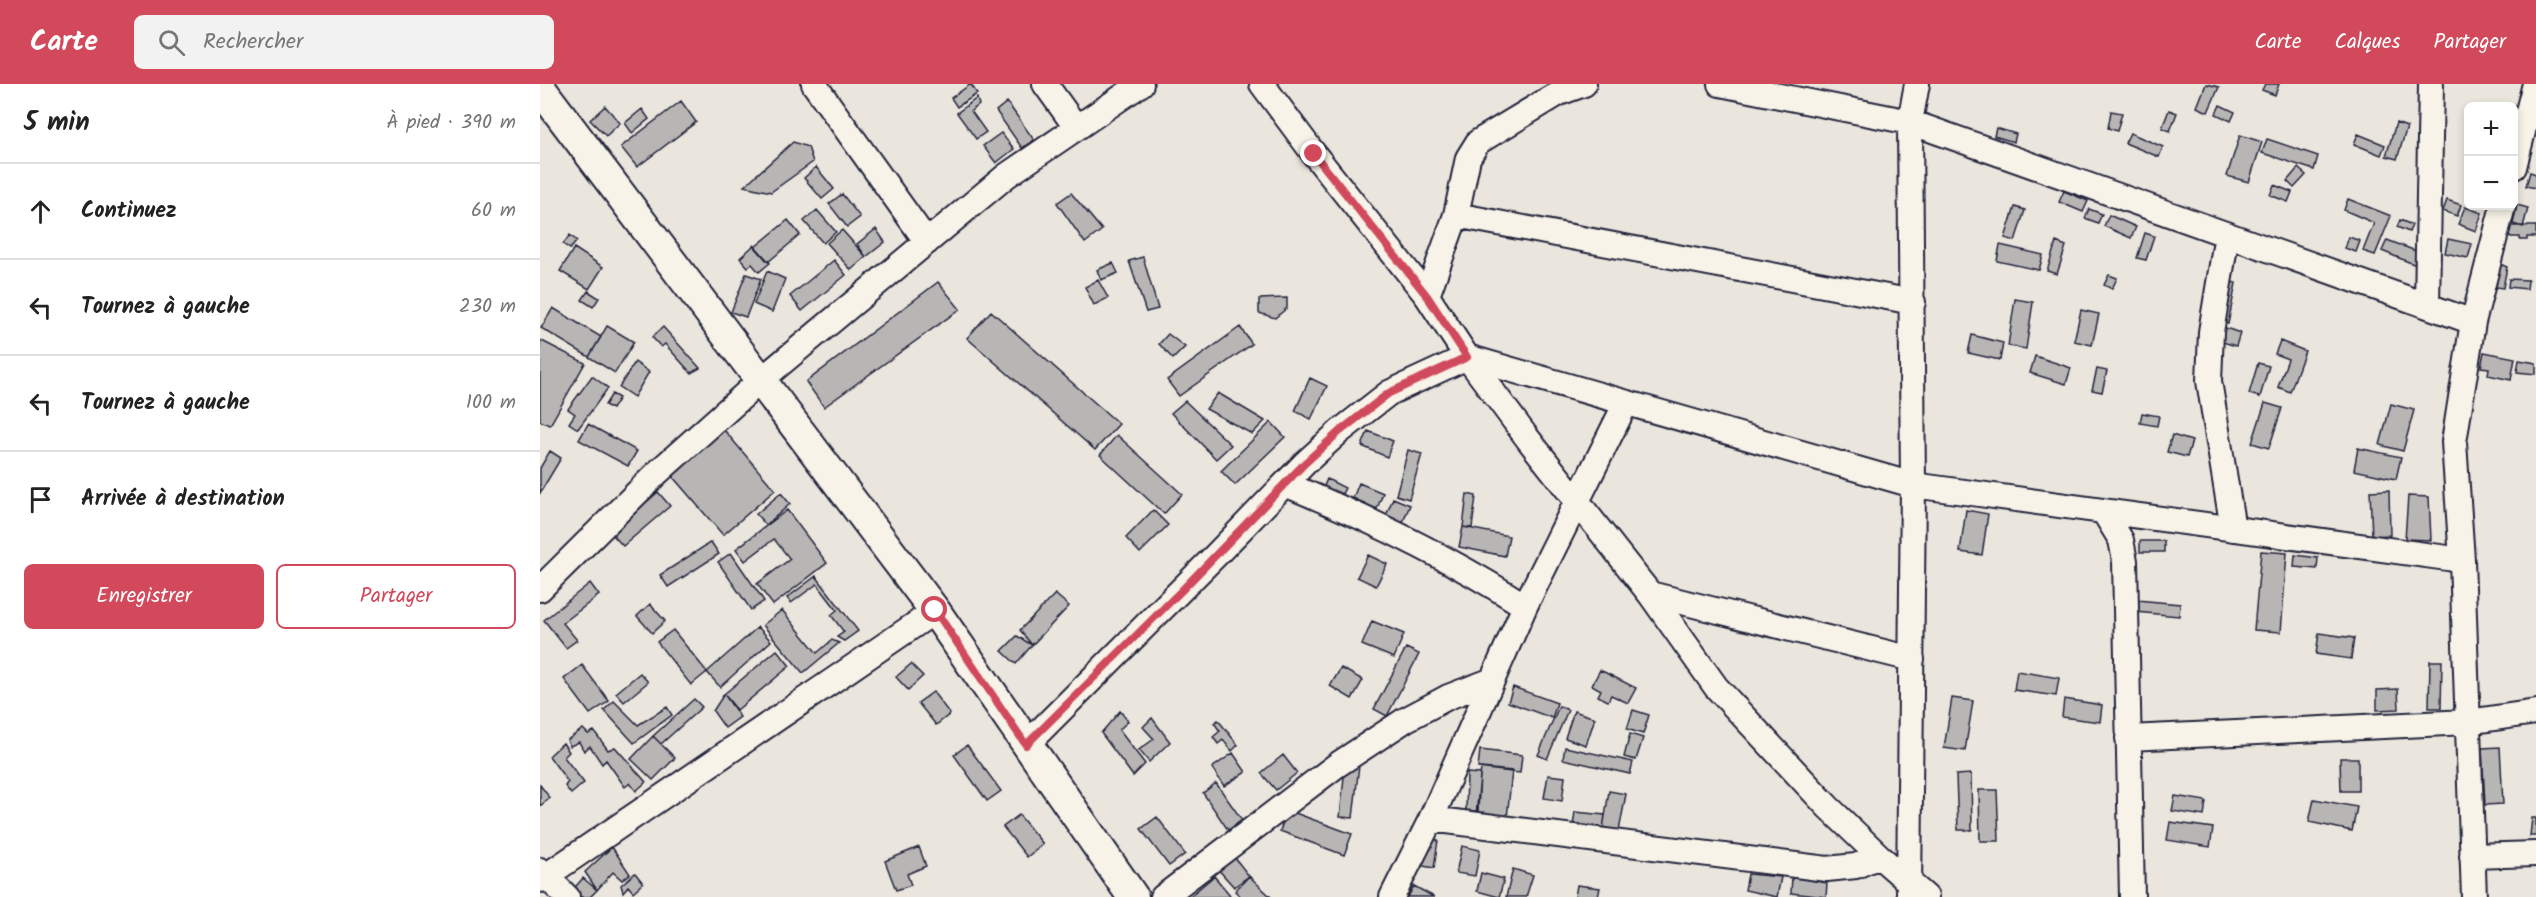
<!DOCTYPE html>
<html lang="fr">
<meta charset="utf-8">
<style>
:root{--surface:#fff;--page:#f2f2f2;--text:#222;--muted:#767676;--line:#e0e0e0;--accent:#d1495b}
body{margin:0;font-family:Kalam,sans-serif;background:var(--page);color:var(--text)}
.controls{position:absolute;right:18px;top:18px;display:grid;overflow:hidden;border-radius:9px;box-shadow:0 3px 9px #0003}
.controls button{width:54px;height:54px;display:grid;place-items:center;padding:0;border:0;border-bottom:2px solid var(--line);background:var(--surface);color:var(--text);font:30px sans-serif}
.stop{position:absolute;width:18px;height:18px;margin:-14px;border:4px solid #d1495b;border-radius:50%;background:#fff}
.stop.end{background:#d1495b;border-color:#fff;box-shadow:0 2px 6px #0008}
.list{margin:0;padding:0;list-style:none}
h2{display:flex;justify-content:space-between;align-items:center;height:78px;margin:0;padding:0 24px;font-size:26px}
h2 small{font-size:20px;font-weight:400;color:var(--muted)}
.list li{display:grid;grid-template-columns:39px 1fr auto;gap:18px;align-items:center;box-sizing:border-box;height:96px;padding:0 24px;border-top:2px solid var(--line)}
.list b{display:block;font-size:22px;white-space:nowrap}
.list em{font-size:20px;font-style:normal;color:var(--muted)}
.actions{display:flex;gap:12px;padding:18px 24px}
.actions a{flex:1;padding:14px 0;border:2px solid var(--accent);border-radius:9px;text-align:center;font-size:21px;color:var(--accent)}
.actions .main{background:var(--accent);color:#fff}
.icon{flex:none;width:33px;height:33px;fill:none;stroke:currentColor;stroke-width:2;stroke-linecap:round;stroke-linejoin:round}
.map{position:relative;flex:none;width:1996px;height:813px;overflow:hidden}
header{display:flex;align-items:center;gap:36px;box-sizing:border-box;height:84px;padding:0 30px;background:var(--accent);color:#fff}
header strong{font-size:28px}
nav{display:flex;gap:33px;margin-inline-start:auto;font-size:21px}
.search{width:420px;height:54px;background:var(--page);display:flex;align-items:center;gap:15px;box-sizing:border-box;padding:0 21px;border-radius:9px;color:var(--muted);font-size:22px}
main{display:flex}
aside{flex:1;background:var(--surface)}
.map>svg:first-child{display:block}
.building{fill:#b8b6b5;stroke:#22223b;stroke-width:1.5}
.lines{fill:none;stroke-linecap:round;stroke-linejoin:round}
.minor-casing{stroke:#22223b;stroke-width:28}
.major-casing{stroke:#22223b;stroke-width:34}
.minor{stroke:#f7f3e8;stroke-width:24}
.major{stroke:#f7f3e8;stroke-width:30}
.route{stroke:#d1495b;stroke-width:8}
</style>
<header>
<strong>Carte</strong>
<div class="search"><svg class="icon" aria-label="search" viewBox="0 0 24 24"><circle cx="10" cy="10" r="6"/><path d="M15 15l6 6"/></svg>Rechercher</div>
<nav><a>Carte</a><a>Calques</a><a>Partager</a></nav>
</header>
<main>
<aside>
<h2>5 min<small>À pied · 390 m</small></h2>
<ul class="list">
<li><svg class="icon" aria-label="ahead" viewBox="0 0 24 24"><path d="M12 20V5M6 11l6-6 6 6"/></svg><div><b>Continuez</b></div><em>60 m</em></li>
<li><svg class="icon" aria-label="left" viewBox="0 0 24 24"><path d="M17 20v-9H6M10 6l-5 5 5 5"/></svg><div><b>Tournez à gauche</b></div><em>230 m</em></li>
<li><svg class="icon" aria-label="left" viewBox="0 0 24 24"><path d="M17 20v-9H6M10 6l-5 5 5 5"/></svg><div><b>Tournez à gauche</b></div><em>100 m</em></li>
<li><svg class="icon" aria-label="arrive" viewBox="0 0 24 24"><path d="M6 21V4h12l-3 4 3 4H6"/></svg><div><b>Arrivée à destination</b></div></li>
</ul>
<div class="actions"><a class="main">Enregistrer</a><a>Partager</a></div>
</aside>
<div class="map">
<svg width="1996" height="813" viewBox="0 0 1996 813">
<rect width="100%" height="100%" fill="#eae6de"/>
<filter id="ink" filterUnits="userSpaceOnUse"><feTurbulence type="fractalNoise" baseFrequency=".0167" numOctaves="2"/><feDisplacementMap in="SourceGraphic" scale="12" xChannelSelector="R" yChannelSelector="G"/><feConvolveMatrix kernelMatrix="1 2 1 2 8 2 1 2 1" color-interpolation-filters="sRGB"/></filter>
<g filter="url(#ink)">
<path class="building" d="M431 0 437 10 417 23 411 14Z
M1666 0 1679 3 1668 28 1657 23Z
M1725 0H1739L1735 11 1722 6Z
M437 14 439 21 431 27 446 48 436 55 417 29Z
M141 17 156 38 97 83 81 63Z
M467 18 494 56 482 64 456 27Z
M1680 21 1695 28 1691 37 1676 30Z
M65 22 80 39 66 52 50 36Z
M102 25 109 35 92 49 85 39Z
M1629 26 1637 29 1630 47 1622 44Z
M1571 27 1582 29 1577 47 1568 44Z
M1856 39 1867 43 1857 75 1846 72Z
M1456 44 1476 50 1474 58 1454 52Z
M461 49 474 65 456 79 443 62Z
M1590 49 1623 63 1619 73 1585 59Z
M1818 50 1845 61 1841 71 1814 60Z
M1700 51 1722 58 1709 98 1687 92Z
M1727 55 1778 72 1774 86 1722 69Z
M253 58 268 63 273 78 231 108 204 102Z
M276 83 294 105 282 115 264 94Z
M1758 84 1766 91 1754 104 1747 97Z
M1990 88 1996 90V104L1986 102Z
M1734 101 1752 108 1748 118 1730 111Z
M1524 107 1548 117 1543 128 1519 118Z
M531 109 562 146 545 159 517 119Z
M302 110 320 133 307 143 289 120Z
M1808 115 1851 132 1835 171 1823 167 1834 139 1804 126Z
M1907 116 1921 121 1917 132 1903 127Z
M1977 121 1988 124 1983 143 1973 140Z
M1475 123 1485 126 1475 157 1465 154Z
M1925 123 1942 129 1936 147 1918 140Z
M1549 125 1562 130 1558 139 1545 134Z
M277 126 296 148 283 159 264 137Z
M1569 131 1596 143 1591 154 1564 142Z
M248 136 260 151 228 178 215 163Z
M1860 136 1872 141 1869 148 1857 143Z
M1969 142H1996V153H1987V156H1980V153H1969Z
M336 145 345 158 326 173 317 160Z
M302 146 326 173 311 186 287 159Z
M1605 149 1614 152 1606 176 1597 174Z
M30 151 37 157 30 165 23 160Z
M1809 153 1820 157 1816 168 1805 164Z
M1908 155 1932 160 1928 174 1905 169Z
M1847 156 1881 169 1876 181 1842 167Z
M1516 158 1526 162 1517 190 1507 187Z
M214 161 230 179 219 188 212 180 208 183 200 174Z
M1460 161 1503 171 1499 186 1457 177Z
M34 164 63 183 49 205 20 187Z
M603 173 618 225 606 228 589 177Z
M294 176 306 191 262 227 250 212Z
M573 179 578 189 561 196 557 186Z
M1960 180 1967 183 1963 204 1956 203Z
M227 187 245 195 232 228 214 220Z
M206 190 221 195 206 233 191 228Z
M1569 191 1577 194 1572 205 1564 201Z
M1969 195 1988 196 1987 205 1968 203Z
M558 196 568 214 554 221 545 203Z
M1687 197 1696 199 1688 240 1679 238Z
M398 198 420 225 284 323 266 298Z
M48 207 59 214 53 223 42 216Z
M747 214V224L735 234 719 229V215Z
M1475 215 1493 218 1486 265 1468 262Z
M13 224 61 253 49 273 1 244Z
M1541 226 1559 230 1552 261 1534 257Z
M451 227 579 340 555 366 427 254Z
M67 242 94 258 75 289 49 273Z
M1680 242 1700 249 1696 262 1676 256Z
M123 243 160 284 151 289 125 260 121 263 112 253Z
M700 243 712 260 639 312 627 296Z
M628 250 645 263 633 275 619 260Z
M1432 251 1463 259 1460 276 1428 269Z
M0 256 45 279 10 341 0 337Z
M1740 257 1765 267 1750 308 1738 303 1748 275 1735 270Z
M1944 268 1975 274 1971 296 1948 291 1949 284 1941 283Z
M1495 272 1531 284 1526 300 1490 289Z
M1979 276 1996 279V290L1977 288Z
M95 278 109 288 94 313 79 303Z
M1718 279 1729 282 1720 313 1709 310Z
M1557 285 1567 287 1562 308 1552 306Z
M52 292 68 304 38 345 29 339 35 330 28 325Z
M770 294 787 302 771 335 755 327Z
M678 309 725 337 712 350 666 325Z
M72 310 79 314 72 325 65 321Z
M645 317 691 361 676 375 631 329Z
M1725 319 1742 324 1729 364 1712 359Z
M1851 320 1874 326 1863 367 1840 361Z
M1602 329 1619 332 1617 342 1600 339Z
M731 338 745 353 695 401 681 387Z
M48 340 97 367 88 382 39 356Z
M179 340 235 406 183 451 126 385Z
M828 347 853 357 847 373 822 362Z
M577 351 642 410 624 430 560 371Z
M1632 351 1652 357 1647 373 1627 368Z
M1818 364 1861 373 1856 395 1814 386Z
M868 366 882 370 869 415 856 411Z
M10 367 21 374 0 409V384Z
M787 395 805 404 798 417 781 409Z
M819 399 843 409 837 425 813 414Z
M1849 406 1850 451 1832 452 1830 407Z
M118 408 130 422 83 462 71 449Z
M241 409 250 420 226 441 216 430Z
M927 410 936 412 932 444 923 443Z
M1868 412 1889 413 1891 456 1865 455Z
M853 414 870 421 861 443 844 437Z
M247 426 287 479 233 521 217 500 250 475 234 455 205 477 196 465Z
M613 426 628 441 600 469 586 454Z
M1426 426 1448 430 1442 471 1420 468Z
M923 443 969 452 965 472 919 463Z
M1600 457H1624V468H1600Z
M171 458 179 470 128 503 120 491Z
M1721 467 1747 469 1741 548 1714 546Z
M191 469 224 517 211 526 178 478Z
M828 471 847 480 836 502 817 493Z
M1755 471 1778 474 1777 485 1754 483Z
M276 492 318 547 304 557 297 553 304 548 291 531 297 526 277 500 251 519 247 514Z
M50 499 59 511 23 539 37 556 26 564 4 536Z
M515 510 529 522 492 561 480 546Z
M1597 516 1640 520 1639 532 1595 528Z
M110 520 125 537 112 549 97 532Z
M242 526 277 569 292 556 299 559 263 589 223 541Z
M832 537 864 550 854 574 822 561Z
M218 543 231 557 180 603 167 588Z
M133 546 167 588 151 601 117 558Z
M1779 549 1814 554 1811 575 1776 570Z
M477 552 492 561 476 580 462 567Z
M866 564 879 570 847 632 834 625Z
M237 566 250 582 197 626 184 610Z
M1890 577H1902L1901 624H1889Z
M371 580 383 592 368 606 356 593Z
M42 581 69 617 50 630 24 595Z
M801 584 823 596 812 615 790 602Z
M1060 586 1096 604 1088 619 1071 611 1068 617 1058 612 1061 606 1052 601Z
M1477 587 1519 594 1516 612 1474 606Z
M100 589 108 598 84 618 76 609Z
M973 603 1017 619 1012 634 968 618Z
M1858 605 1859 625 1837 626V606Z
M393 608 410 630 396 641 378 619Z
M184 610 200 633 185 644 173 627Z
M1412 614 1433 617 1425 667 1404 664Z
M154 615 162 623 121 660 113 652Z
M1524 615 1562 621 1560 638 1522 633Z
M74 617 98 641 127 623 132 631 94 659 64 626Z
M1019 622 1028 626 1007 675 998 671Z
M1093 626 1109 631 1103 650 1087 645Z
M580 627 588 637 579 646 605 680 593 692 561 649Z
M1034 627 1055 634 1046 661 1025 654Z
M612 634 630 658 609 678 599 666 614 655 603 643Z
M678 636 698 661 692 667 683 656 678 660 673 653 680 647 674 639Z
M43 645 48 650 54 647 68 666 75 663 106 698 96 707 90 699 85 703 66 676 62 680 50 662 44 667 39 658 30 662 27 656Z
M1090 650 1103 654 1096 676 1084 673Z
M113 652 135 674 113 696 91 675Z
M23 659 29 668 24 673 44 699 31 710 25 702 28 698 9 672Z
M427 661 461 707 447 717 414 671Z
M1025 663 1093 678 1090 690 1023 675Z
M1960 663 1963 720 1945 721 1942 664Z
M940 666 982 671 980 689 938 684Z
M693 669 706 688 684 702 672 684Z
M743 671 757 689 736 706 721 689Z
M1800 674H1818V707H1801Z
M819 681 813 734 800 733 805 683Z
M941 684 972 687 967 734 936 731Z
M927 689 940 690 938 727H926Z
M1431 690 1432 746H1418L1416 691Z
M1008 691 1025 693 1022 717 1004 714Z
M676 699 702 736 688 746 663 709Z
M0 701 10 714 0 722Z
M1439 706H1457L1459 757H1440Z
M1069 707 1086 710 1079 747 1063 745Z
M1635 712 1666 717 1664 732 1632 727Z
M1774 715 1817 723 1812 747 1769 738Z
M747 726 812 750 804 771 740 747Z
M1035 728 1065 731 1063 745 1033 742Z
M479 731 503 760 487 773 463 743Z
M617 733 645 770 629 782 601 745Z
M1992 734H1996V752H1990Z
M1630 738 1673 744 1670 763 1627 756Z
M882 754 898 756 894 784 878 781Z
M922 762 940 766 935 792 916 789Z
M72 763 90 790 82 796 73 788 57 806 45 788Z
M379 763 386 782 367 790 371 801 356 806 345 777Z
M691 769 709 792 694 803 676 783Z
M973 785 993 791 986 813H966Z
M95 789 103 799 93 808 88 802 83 808 81 801Z
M941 789 964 795 959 813 937 807Z
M1208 790 1241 793 1237 813 1205 806Z
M674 792 690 811 688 813H649Z
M709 792 731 813H701L695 807Z
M1252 793 1287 799 1286 813 1251 809Z
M43 794 57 806 50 813H36L31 808Z
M1037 801 1060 804 1058 813H1035Z
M874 802 894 813H868Z"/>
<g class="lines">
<g class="minor-casing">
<path id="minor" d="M274 0 387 158
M505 0 536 43
M722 0 774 70 887 212 927 273 988 355 1110 510 1176 603 1288 723 1339 772 1386 813
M1180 0 1370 38 1933 238
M1974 83 1995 0
M916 131 1373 218
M1687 150 1671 248 1669 297 1693 445
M887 212 916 131 928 74 938 58 1019 9 1044 0
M1887 221 1891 0
M745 400C825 433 912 475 985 522
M1564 428 1581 456 1585 477 1592 813
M0 505 118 388 221 296 466 92 601 0
M1110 510 1372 575
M1588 654 1928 638 1996 628
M486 661 677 470 765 379 799 348 849 309 927 273 1373 401 1922 476
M891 735 1287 785 1316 782 1339 772
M1932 772 1996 770
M0 786 27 813
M0 796 395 527
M1369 811 1373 401 1370 38 1377 0
M623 813 797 681 865 636 908 613 950 597
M852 813 891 735 985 522 1086 319
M1934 813 1922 476 1914 358 1933 238 1963 122"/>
</g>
<g class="major-casing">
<path id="major" d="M0 4 395 527 593 813"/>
</g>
<use href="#minor" class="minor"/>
<use href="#major" class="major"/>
</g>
</g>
<g class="lines" filter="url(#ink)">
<path class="route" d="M395 526 486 661 642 506 765 379 799 348 849 309 927 273 887 212 774 70"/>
</g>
</svg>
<div class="controls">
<button>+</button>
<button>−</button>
</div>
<div class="stop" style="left:395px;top:526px"></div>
<div class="stop end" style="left:774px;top:70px"></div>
</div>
</main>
